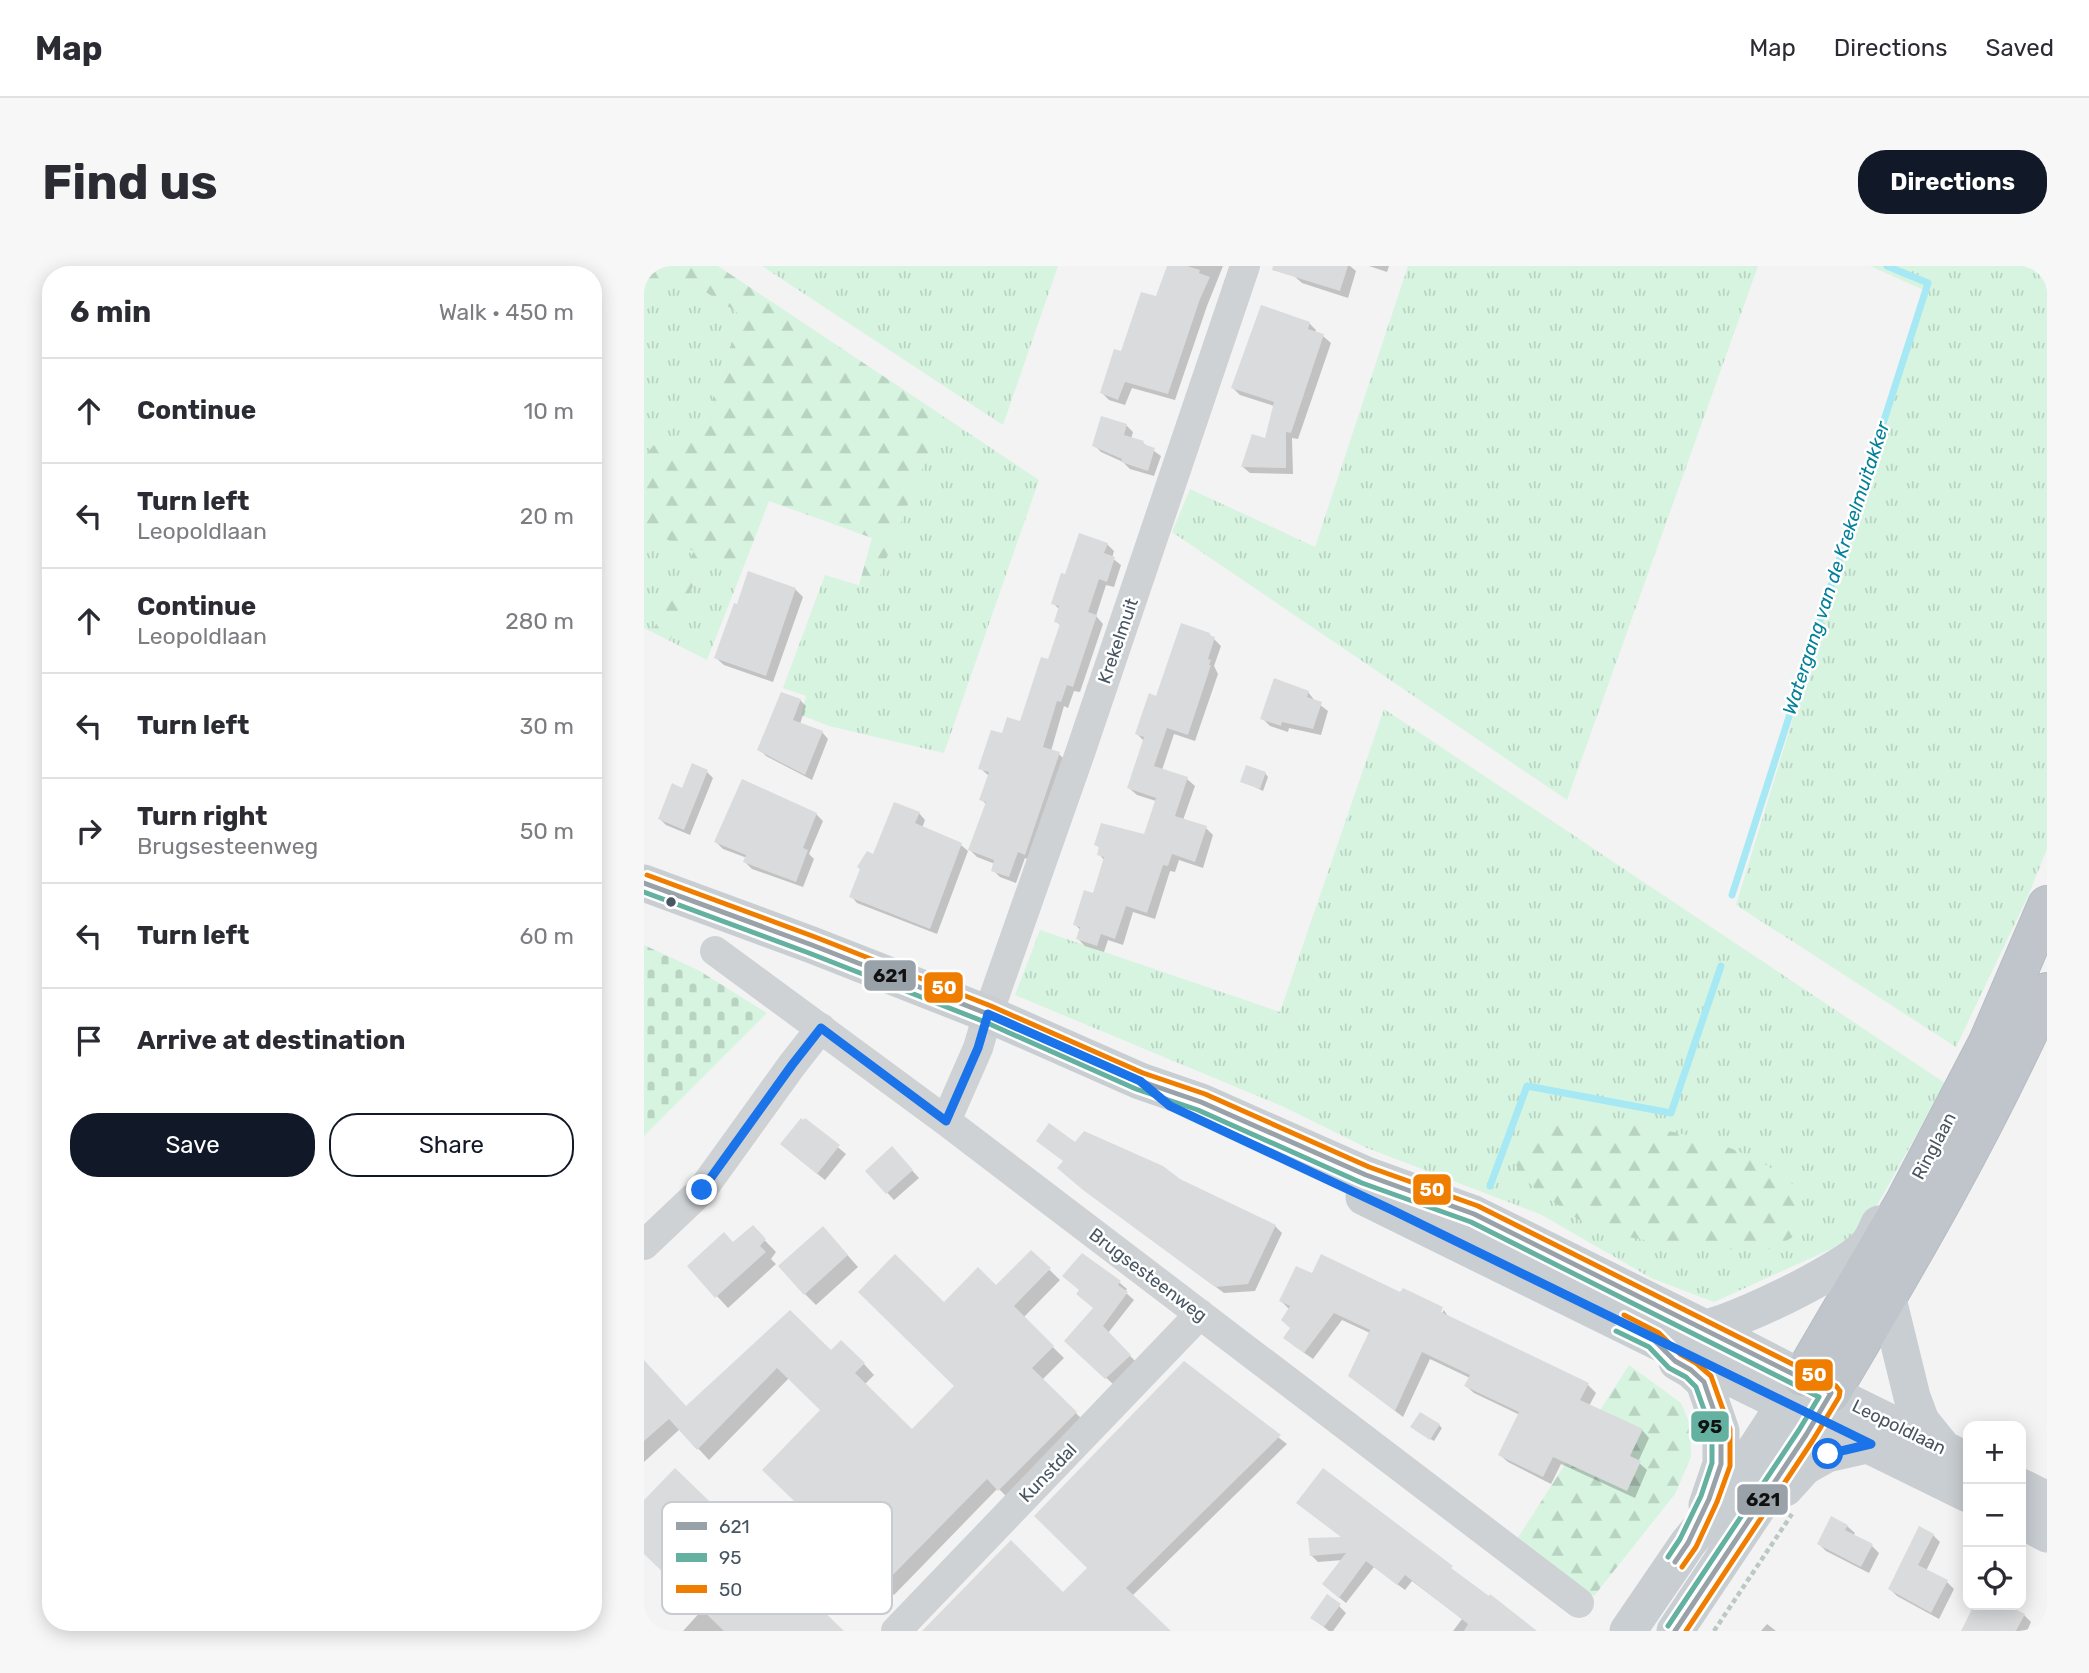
<!DOCTYPE html>
<meta charset="utf-8">
<style>
:root{--surface:#fff;--page:#f7f7f7;--text:#2b2b33;--muted:#7c7c81;--line:#e1e1e2;--accent:#111827}
body{margin:0;font-family:Rubik,sans-serif;background:var(--page);color:var(--text)}
.controls{position:absolute;right:21px;bottom:21px;display:grid;overflow:hidden;border-radius:14px;box-shadow:0 4px 18px #0003}
.controls button{width:63px;height:63px;display:grid;place-items:center;padding:0;border:0;border-bottom:2px solid var(--line);background:var(--surface);color:var(--text);font:35px sans-serif}
.stop{position:absolute;width:21px;height:21px;margin:-16px;border:5px solid #1a73e8;border-radius:50%;background:#fff}
.stop.end{background:#1a73e8;border-color:#fff;box-shadow:0 2px 7px #0008}
.list{margin:0;padding:0;list-style:none}
h2{display:flex;justify-content:space-between;align-items:center;height:91px;margin:0;padding:0 28px;font-size:30px}
h2 small{font-size:23px;font-weight:400;color:var(--muted)}
.list li{display:grid;grid-template-columns:46px 1fr auto;gap:21px;align-items:center;box-sizing:border-box;height:105px;padding:0 28px;border-top:2px solid var(--line)}
.list b{display:block;font-size:26px;white-space:nowrap}
.list p{margin:0;font-size:23px;white-space:nowrap;color:var(--muted)}
.list em{font-size:23px;font-style:normal;color:var(--muted)}
.actions{display:flex;gap:14px;padding:21px 28px}
.actions a{flex:1;padding:16px 0;border:2px solid var(--accent);border-radius:28px;text-align:center;font-size:24px;color:var(--accent)}
.actions .main{background:var(--accent);color:#fff}
.icon{flex:none;width:38px;height:38px;fill:none;stroke:currentColor;stroke-width:2;stroke-linecap:round;stroke-linejoin:round}
.map{position:relative;flex:none;width:1403px;height:1365px;overflow:hidden;border-radius:28px}
header{display:flex;align-items:center;gap:42px;box-sizing:border-box;height:98px;padding:0 35px;background:var(--surface);border-bottom:2px solid var(--line)}
header strong{font-size:33px}
nav{display:flex;gap:38px;margin-inline-start:auto;font-size:24px}
.intro{display:flex;align-items:center;justify-content:space-between;box-sizing:border-box;height:168px;padding:0 42px}
h1{margin:0;font-size:49px}
.button{padding:18px 32px;border-radius:28px;background:var(--accent);color:#fff;font-size:24px;font-weight:700}
main{display:flex;gap:42px;padding:0 42px}
aside{flex:1;background:var(--surface);border-radius:28px;box-shadow:0 4px 18px #0003}
.map>svg:first-child{display:block}
.grass{fill:url(#grass-tufts)}
.forest{fill:url(#forest-firs)}
.cemetery{fill:url(#cemetery-stones)}
.shadow{fill:#0003}
.lines{fill:none;stroke-linecap:round;stroke-linejoin:round}
.stream{stroke:#a7e8f5;stroke-width:7}
.building{fill:#dadbdd}
.highway-casing{stroke:#b6bdc3;stroke-width:40}
.path{stroke:#bbc9c4;stroke-width:4.5;stroke-dasharray:5 3.5;stroke-linecap:butt}
.minor{stroke:#ced2d4;stroke-width:30}
.major{stroke:#c9ced2;stroke-width:37}
.highway{stroke:#bfc5ca;stroke-width:38}
.bus-1-casing{stroke:#fff;stroke-width:10}
.bus-2-casing{stroke:#fff;stroke-width:10}
.bus-3-casing{stroke:#fff;stroke-width:10}
.bus-1{stroke:#9aa2a9;stroke-width:5}
.bus-2{stroke:#64b0a1;stroke-width:5}
.bus-3{stroke:#ef7d00;stroke-width:5}
.route{stroke:#1a73e8;stroke-width:9}
.bus-dot{fill:#475662;stroke:#fff;stroke-width:2.5}
.labels{text-anchor:middle;dominant-baseline:central;stroke-width:5;stroke-linejoin:round;paint-order:stroke}
.street-label{font-size:18px;fill:#475662;stroke:#fff}
.water-label{font-size:19px;font-style:italic;fill:#03809a;stroke:#fff}
.key{fill:#fff;stroke:#c8ccd0;stroke-width:2}
.key-label{font-size:19px;fill:#475662}
.line-badge{stroke:#fff;stroke-width:2.5}
.badge-label{font-size:19px;text-anchor:middle;font-weight:bold;fill:#fff}
.pale-badge-label{font-size:19px;text-anchor:middle;font-weight:bold;fill:#111}
</style>
<header>
<strong>Map</strong>
<nav><a>Map</a><a>Directions</a><a>Saved</a></nav>
</header>
<div class="intro"><h1>Find us</h1><a class="button">Directions</a></div>
<main>
<aside>
<h2>6 min<small>Walk · 450 m</small></h2>
<ul class="list">
<li><svg class="icon" aria-label="ahead" viewBox="0 0 24 24"><path d="M12 20V5M6 11l6-6 6 6"/></svg><div><b>Continue</b></div><em>10 m</em></li>
<li><svg class="icon" aria-label="left" viewBox="0 0 24 24"><path d="M17 20v-9H6M10 6l-5 5 5 5"/></svg><div><b>Turn left</b><p>Leopoldlaan</p></div><em>20 m</em></li>
<li><svg class="icon" aria-label="ahead" viewBox="0 0 24 24"><path d="M12 20V5M6 11l6-6 6 6"/></svg><div><b>Continue</b><p>Leopoldlaan</p></div><em>280 m</em></li>
<li><svg class="icon" aria-label="left" viewBox="0 0 24 24"><path d="M17 20v-9H6M10 6l-5 5 5 5"/></svg><div><b>Turn left</b></div><em>30 m</em></li>
<li><svg class="icon" aria-label="right" viewBox="0 0 24 24"><path d="M7 20v-9h11M14 6l5 5-5 5"/></svg><div><b>Turn right</b><p>Brugsesteenweg</p></div><em>50 m</em></li>
<li><svg class="icon" aria-label="left" viewBox="0 0 24 24"><path d="M17 20v-9H6M10 6l-5 5 5 5"/></svg><div><b>Turn left</b></div><em>60 m</em></li>
<li><svg class="icon" aria-label="arrive" viewBox="0 0 24 24"><path d="M6 21V4h12l-3 4 3 4H6"/></svg><div><b>Arrive at destination</b></div></li>
</ul>
<div class="actions"><a class="main">Save</a><a>Share</a></div>
</aside>
<div class="map">
<svg width="1403" height="1365" viewBox="0 0 1403 1365">
<defs>
<pattern id="grass-tufts" width="24" height="20" patternUnits="userSpaceOnUse" patternTransform="scale(1.75)"><rect width="24" height="20" fill="#d6f4e0"/><path d="M3 7l-1-3M5 7V3M7 7l1-3M15 17l-1-3M17 17v-4M19 17l1-3" fill="none" stroke="#b9d3c3"/></pattern>
<pattern id="forest-firs" width="22" height="20" patternUnits="userSpaceOnUse" patternTransform="scale(1.75)"><rect width="22" height="20" fill="#d6f4e0"/><path d="M5 1l3.5 6h-7zM16 11l3.5 6h-7z" fill="#b9d3c3"/></pattern>
<pattern id="cemetery-stones" width="16" height="16" patternUnits="userSpaceOnUse" patternTransform="scale(1.75)"><rect width="16" height="16" fill="#d6f4e0"/><path d="M2 7V4a2 2 0 0 1 4 0v3zM10 15v-3a2 2 0 0 1 4 0v3z" fill="#b9d3c3"/></pattern>
</defs>
<rect width="100%" height="100%" fill="#f3f3f3"/>
<path class="grass" d="M118 0H414L359 159Z
M764 0H1114L923 534 528 266 546 223 671 281Z
M1226 0H1403V583L1384 630 1312 781 1092 639 1280 24Z
M23 1 97 49 59 161 12 177 0 190V50Z
M299 150 395 214 300 487 185 460 157 449 162 430 139 422 181 309 230 324Z
M0 264 51 284 8 366 0 362Z
M62 289 100 300 63 394 26 375Z
M740 443 1301 817 1221 961 1187 983 1070 1036 1007 1012 898 949 723 882 640 841 371 729 396 664 636 746Z"/>
<path class="forest" d="M0 0H74L299 150 230 324 215 319 228 272 125 235 100 300 62 289 26 375 8 366 50 285 0 264V190L12 177 59 161 97 49 23 1 0 50Z
M923 852C988 856 1093 870 1143 914 1147 917 1152 920 1154 925 1160 939 1158 953 1156 967L1128 983 1101 984 1040 981 967 968 941 958 898 928 876 909 867 886 889 863Z
M985 1099 1037 1137 1046 1158 1047 1191 1031 1228 950 1330 873 1273Z"/>
<path class="cemetery" d="M0 679 54 704 123 747 0 870Z"/>
<path class="shadow" d="M524 0H579L563 40 531 134 488 122 481 139 465 134 458 127 478 87 514 32Z
M653 0H706L712 5 704 32 658 17 650 10Z
M725 0H745L743 6Z
M665 57 672 64 671 67 679 70 687 77 654 173 648 172 649 208 606 207 599 201 622 175 630 140 596 129 589 122Z
M458 152 483 160 489 166 487 173 499 177 517 190 510 210 486 203 479 196 457 186 450 179Z
M463 278 470 285 468 292 477 299 470 321 462 319 452 350 459 358 436 426 430 425 424 442 420 440 407 485 415 488 422 495 388 595 381 592 372 617 356 611 349 604 351 598 333 591 326 584 343 539 337 533 345 510 336 502 359 469 377 457 405 396 417 360 412 355 416 344 409 337 422 310Z
M151 323 159 331 129 416 80 399 72 392Z
M565 368 577 380 570 400 574 408 551 475 530 468 518 504 543 513 551 520 539 554 562 562 569 569 559 602 535 594 531 606 526 605 511 653 489 646 479 679 464 674 460 686 441 680 434 673 437 665 431 658 450 629 461 595 455 588 456 583 452 578 501 570 512 535 493 529 485 522 501 476 493 468 514 432Z
M664 426 671 435 684 445 677 469 645 462 644 466 626 460 618 452Z
M156 434 162 440 156 458 178 466 184 473 168 514 122 490 115 483Z
M63 506 69 512 46 569 22 559 16 553Z
M621 507 624 511 619 525 598 515Z
M275 547 281 554 278 562 317 579 324 585 293 668 213 637 207 630 230 591Z
M172 548 179 555 165 588 170 593 159 621 108 603 101 596 103 592 79 583 72 576Z
M161 854 202 888 181 914 145 885Z
M432 879 535 915 631 960 638 967 611 1025 580 1027 422 909Z
M255 890 275 912 250 934 223 905Z
M109 962 132 986 127 993 132 998 84 1042 45 1000 90 978Z
M190 974 214 1001 172 1039 161 1028Z
M387 986 416 1014 379 1052 420 1092 398 1114 442 1157 366 1234 354 1222 250 1329 121 1204 179 1144 145 1112 65 1194 36 1163 0 1196V1096L42 1142 146 1046 187 1087 220 1098 230 1109 220 1119 268 1165 312 1120 300 1038 352 1022Z
M438 990 476 1017 483 1023 481 1026 490 1034 464 1067 492 1096 469 1118 429 1082 451 1042 437 1024Z
M669 1009 757 1028 798 1042 794 1054 800 1044 805 1052 944 1119 952 1127 945 1140 998 1164 1005 1172 994 1196 1003 1204 991 1232 917 1198 907 1218 864 1196 856 1189 876 1149 830 1127 822 1120 826 1112 786 1093 759 1151 706 1110 726 1067 698 1054 669 1093 649 1079 645 1043 637 1035Z
M540 1098 643 1178 488 1330 524 1365H281L420 1328 445 1302Z
M795 1159 798 1162 790 1175 771 1164Z
M679 1205 814 1308 891 1365H809L818 1353 768 1315 761 1324 730 1301 702 1337 687 1325 699 1294 674 1296 667 1289 699 1272Z
M0 1236 197 1365H39L59 1343 0 1286Z
M1203 1260 1211 1267 1209 1270 1228 1280 1235 1287 1225 1307 1182 1285 1175 1278Z
M1289 1269 1296 1276 1282 1305 1303 1316 1310 1323 1295 1353 1253 1330 1246 1323Z
M1333 1339H1348L1361 1345 1380 1349 1387 1356 1383 1365H1323L1321 1362Z
M695 1340 702 1347 689 1365H685L668 1352Z
M1123 1358 1132 1365H1117Z"/>
<g class="lines">
<path class="stream" d="M1088 629 1284 17 1243 0
M846 920 883 820 1027 847 1077 700"/>
</g>
<path class="building" d="M523 0H543L556 4 555 7 566 11 556 33 524 128 481 116 474 134 456 127 470 83 477 85 497 26 512 30Z
M629 0H704L696 25 628 4Z
M617 39 666 56 664 63 680 68 647 167 642 166V202L597 201 608 168 621 172 630 136 587 122Z
M457 150 483 158 480 169 500 175 499 178 511 182 504 205 477 196 478 193 448 180Z
M435 267 464 277 460 287 471 291 463 316 455 313 444 346 453 349 429 421 423 419 417 436 413 435 399 481 416 486 381 589 374 586 365 611 347 605 350 594 324 584 342 536 335 534 345 506 334 503 347 464 358 467 363 451 376 455 397 391 404 393 416 358 410 356 415 340 407 338 417 307 421 308Z
M104 305 152 322 122 410 70 392 90 337 93 338Z
M537 357 566 367 565 369 571 371 564 393 567 394 565 399H567L544 469 523 462 510 500 544 511 531 550 563 560 551 596 528 588 524 600 519 599 503 647 482 640 471 673 457 668 453 680 432 673 436 661 429 659 440 624 449 627 460 591 453 589 455 581 450 579 457 557 500 568 512 532 483 522 500 471 491 468 505 427 512 430Z
M630 412 665 425 663 431 678 436 669 463 638 456 637 460 616 453Z
M137 426 157 433 149 454 179 465 161 509 113 484Z
M48 497 64 504 40 564 14 553 28 517 38 522Z
M602 499 622 506 616 523 596 516Z
M98 513 173 547 159 582 164 584 152 616 99 596 102 589 70 576Z
M250 536 276 546 271 557 318 577 286 663 205 631 216 603 213 601 223 585 229 588Z
M157 852 159 854 161 852 196 879 173 908 136 878Z
M405 857 431 876 440 865 519 900 536 913 632 959 604 1018 571 1021 439 924 413 902 419 895 392 875Z
M248 880 269 904 242 928 221 905Z
M109 959 122 973 116 980 122 986 71 1032 43 1000 80 966 89 976Z
M179 960 204 989 160 1029 134 1000Z
M387 984 407 1002 370 1040 410 1080 388 1102 433 1146 354 1225 343 1213 238 1320 118 1204 176 1144 133 1102 53 1184 25 1153 0 1175V1094L42 1140 146 1044 187 1084 197 1074 221 1097 211 1107 268 1163 310 1120 214 1026 251 988 300 1036 334 1001 352 1019Z
M438 987 477 1015 474 1019 484 1026 459 1060 487 1089 461 1113 420 1075 449 1042 432 1028 435 1024 418 1010Z
M677 988 756 1026 759 1022 799 1041 797 1046 945 1117 936 1134 999 1163 986 1190 997 1195 983 1225 909 1191 899 1211 854 1189 875 1146 820 1120 826 1109 778 1086 751 1145 704 1110 726 1064 690 1047 660 1087 639 1072 646 1062 637 1054 646 1040 635 1035 652 1000 668 1007Z
M540 1095 637 1169 482 1322 527 1365H278L367 1274 419 1326 443 1302 390 1250Z
M776 1146 796 1158 786 1174 766 1161Z
M31 1202 200 1365H80L0 1288V1234Z
M679 1202 809 1300 807 1302 845 1330 846 1328 893 1365H820L824 1358 761 1309 753 1319 722 1295 695 1332 678 1318 702 1287 666 1290 664 1272 697 1271 652 1237Z
M1187 1250 1204 1259 1201 1264 1229 1278 1217 1301 1173 1278Z
M1275 1260 1290 1268 1274 1299 1304 1314 1287 1347 1244 1323Z
M683 1328 697 1338 680 1361 666 1352Z
M1330 1339H1363L1381 1348 1372 1365H1317Z"/>
<g class="lines">
<g class="highway-casing">
<path id="highway" d="M1158 1111 1261 935 1344 776 1403 639
M1187 1127C1266 994 1340 867 1403 726"/>
</g>
<path class="path" d="M1070 1365 1148 1248"/>
<path class="minor" d="M71 685 302 855 935 1337
M302 855 334 782 344 748 436 487 601 0
M0 979 58 924 148 799 177 762
M252 1365 556 1048"/>
<path class="major" d="M0 617 168 679 344 748 496 815 557 836 722 909 830 948 1061 1062 1202 1135 1324 1195
M720 931 1324 1228
M1244 1033 1268 1131 1277 1155 1298 1181
M1061 1062C1093 1056 1206 1002 1225 977 1229 972 1232 964 1235 958
M1033 1096 1047 1104 1060 1116 1077 1165V1198L1063 1239
M1377 1221 1403 1234
M1141 1222 1160 1201 1183 1188 1227 1178
M1377 1254 1403 1268
M984 1365 1044 1277 1073 1242 1154 1118
M1031 1365 1162 1169 1185 1131"/>
<use href="#highway" class="highway"/>
<g class="bus-1-casing">
<path id="bus-1" d="M0 617 168 679 344 748 496 815 557 836 722 909 830 948 1187 1127 1162 1169 1031 1365
M976 1057 1010 1074 1031 1095 1047 1104 1060 1116 1077 1165V1198L1065 1233 1044 1277 1031 1296"/>
</g>
<g class="bus-2-casing">
<path id="bus-2" d="M0 626 165 687 341 756 492 823 554 844 718 917 827 956 1175 1131 1155 1164 1024 1360
M972 1065 1005 1081 1025 1102 1042 1111 1052 1121 1068 1166V1197L1057 1230 1036 1273 1024 1291"/>
</g>
<g class="bus-3-casing">
<path id="bus-3" d="M3 609 171 671 347 740 499 807 561 828 725 901 834 940 1192 1120 1196 1125 1195 1131 1169 1174 1042 1365
M980 1049 1015 1067 1036 1088 1052 1097 1067 1110 1086 1163V1200L1073 1236 1052 1281 1038 1301"/>
</g>
<use href="#bus-1" class="bus-1"/>
<use href="#bus-2" class="bus-2"/>
<use href="#bus-3" class="bus-3"/>
</g>
<g class="lines">
<path class="route" d="M58 924 148 799 177 762 302 855 334 782 344 748 496 815 526 840 746 943 1227 1178 1184 1188"/>
</g>
<circle class="bus-dot" cx="27" cy="636" r="6"/>
<g class="labels">
<g class="street-label">
<text transform="translate(474 375) rotate(-71)">Krekelmuit</text>
<text transform="translate(1290 880) rotate(-62)">Ringlaan</text>
<text transform="translate(504 1009) rotate(37)">Brugsesteenweg</text>
<text transform="translate(1255 1161) rotate(26)">Leopoldlaan</text>
<text transform="translate(404 1207) rotate(-46)">Kunstdal</text>
</g>
<g class="water-label">
<text transform="translate(1192 302) rotate(-72)">Watergang van de Krekelmuitakker</text>
</g>
</g>
<rect x="18" y="1236" width="230" height="112" rx="10" class="key"/>
<rect x="32" y="1256" width="31" height="8" fill="#9aa2a9"/>
<rect x="32" y="1287" width="31" height="9" fill="#64b0a1"/>
<rect x="32" y="1319" width="31" height="8" fill="#ef7d00"/>
<g class="key-label">
<text x="75" y="1267">621</text>
<text x="75" y="1298">95</text>
<text x="75" y="1330">50</text>
</g>
<g class="line-badge">
<rect x="219" y="693" width="54" height="33" rx="7" fill="#9aa2a9"/>
<rect x="279" y="705" width="41" height="33" rx="7" fill="#ef7d00"/>
<rect x="768" y="907" width="40" height="33" rx="7" fill="#ef7d00"/>
<rect x="1150" y="1092" width="40" height="34" rx="7" fill="#ef7d00"/>
<rect x="1046" y="1144" width="40" height="33" rx="7" fill="#64b0a1"/>
<rect x="1092" y="1217" width="53" height="33" rx="7" fill="#9aa2a9"/>
</g>
<g class="badge-label">
<text x="300" y="728">50</text>
<text x="788" y="930">50</text>
<text x="1170" y="1115">50</text>
</g>
<g class="pale-badge-label">
<text x="246" y="716">621</text>
<text x="1066" y="1167">95</text>
<text x="1119" y="1240">621</text>
</g>
</svg>
<div class="controls">
<button>+</button>
<button>−</button>
<button><svg class="icon" aria-label="locate" viewBox="0 0 24 24"><circle cx="12" cy="12" r="6"/><path d="M12 2v4M12 18v4M2 12h4M18 12h4"/></svg></button>
</div>
<div class="stop" style="left:1184px;top:1188px"></div>
<div class="stop end" style="left:58px;top:924px"></div>
</div>
</main>
